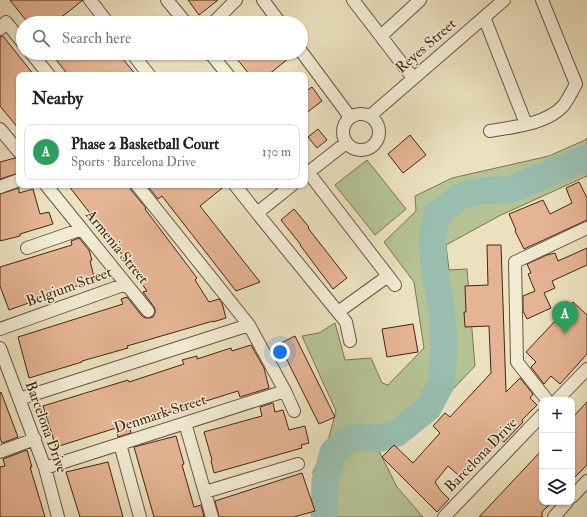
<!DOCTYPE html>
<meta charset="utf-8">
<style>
:root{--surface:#fff;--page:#f2f2f2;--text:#202124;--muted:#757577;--line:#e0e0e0;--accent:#8f2418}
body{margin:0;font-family:"IM FELL Double Pica",serif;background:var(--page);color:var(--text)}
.controls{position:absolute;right:12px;bottom:12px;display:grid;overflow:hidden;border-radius:8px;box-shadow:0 1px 3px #0004}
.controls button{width:36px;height:36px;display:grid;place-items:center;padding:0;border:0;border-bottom:1px solid var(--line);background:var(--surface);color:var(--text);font:20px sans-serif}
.you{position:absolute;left:280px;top:352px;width:14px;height:14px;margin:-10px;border:3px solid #fff;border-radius:50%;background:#1a73e8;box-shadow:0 0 0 6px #1a73e833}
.badge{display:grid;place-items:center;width:26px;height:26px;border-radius:50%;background:var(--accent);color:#fff;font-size:13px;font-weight:700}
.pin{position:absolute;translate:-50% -33px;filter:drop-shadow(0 1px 2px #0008)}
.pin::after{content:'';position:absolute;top:21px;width:14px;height:12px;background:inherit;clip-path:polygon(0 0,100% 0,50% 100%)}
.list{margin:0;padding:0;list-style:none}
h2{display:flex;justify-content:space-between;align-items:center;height:52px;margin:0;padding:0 16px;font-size:17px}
h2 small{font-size:13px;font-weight:400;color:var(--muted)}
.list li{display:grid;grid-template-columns:26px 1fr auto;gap:12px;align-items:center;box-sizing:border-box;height:56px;margin:0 8px 8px;padding:0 8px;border:1px solid var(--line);border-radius:8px}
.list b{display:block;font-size:15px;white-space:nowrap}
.list p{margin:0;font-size:13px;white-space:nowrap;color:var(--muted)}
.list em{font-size:13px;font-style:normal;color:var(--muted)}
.icon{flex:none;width:22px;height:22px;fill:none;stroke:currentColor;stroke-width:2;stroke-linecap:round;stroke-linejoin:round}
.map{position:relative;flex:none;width:587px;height:517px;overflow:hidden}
.search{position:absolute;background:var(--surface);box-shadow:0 1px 3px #0004;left:16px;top:16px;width:292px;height:44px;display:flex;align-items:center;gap:10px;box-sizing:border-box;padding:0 14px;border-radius:22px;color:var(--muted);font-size:15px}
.panel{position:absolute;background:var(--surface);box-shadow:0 1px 3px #0004;left:16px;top:72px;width:292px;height:116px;border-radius:8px}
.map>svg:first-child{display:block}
.green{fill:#b5c394;stroke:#7e7454}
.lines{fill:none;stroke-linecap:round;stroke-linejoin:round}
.river{stroke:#99beaf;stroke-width:27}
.building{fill:#e5b494;stroke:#462515}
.minor-casing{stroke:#6f5440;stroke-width:14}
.minor{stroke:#f2ecd5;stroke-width:12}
.labels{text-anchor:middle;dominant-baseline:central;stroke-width:3;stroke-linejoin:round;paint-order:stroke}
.street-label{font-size:15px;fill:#462515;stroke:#f2ecd5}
</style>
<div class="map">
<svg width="587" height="517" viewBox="0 0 587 517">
<rect width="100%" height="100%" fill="#ebe1bf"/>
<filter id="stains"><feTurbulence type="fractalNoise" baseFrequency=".005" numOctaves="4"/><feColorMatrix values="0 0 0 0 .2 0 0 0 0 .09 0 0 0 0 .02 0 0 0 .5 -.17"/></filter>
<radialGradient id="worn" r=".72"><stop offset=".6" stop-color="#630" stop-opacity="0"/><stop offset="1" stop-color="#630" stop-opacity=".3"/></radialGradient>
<path class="green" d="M587 138V176L499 216 446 245 449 270 467 269 475 366 429 414 400 438 377 447 397 487 423 517H317L313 472 329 437 336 411 302 336 319 333 335 323 345 360 371 358 382 383 388 385 424 348 414 282 384 242 416 211 415 196 452 178 549 156 585 140Z
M367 160 406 209 375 235 335 185Z"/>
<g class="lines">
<path class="river" d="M324 517V513L325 482 333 452 346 441 358 437 381 438 397 433 428 408 441 384 444 348 442 312 435 273 432 238 438 213 461 196 481 191 511 189 587 158"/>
</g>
<path class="building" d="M10 0H83L54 23H28Z
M188 0H218L199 15Z
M0 36H3L34 75H19V129L0 106Z
M51 53H118L136 75H68Z
M232 53H294V54L268 75H250Z
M312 87 322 101 305 114V92Z
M318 129 327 140 317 148 308 137Z
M410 135 426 155 403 173 388 154Z
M15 158 19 159V173L0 179V162Z
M579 182 587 198V220L524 249 515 231 516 230 509 214 543 200 550 214 572 203 566 188Z
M68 185H130L131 190 146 208 145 209 197 278 195 280 209 302 219 299 222 303 226 318 213 322V321L127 346 128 348 82 361V362L29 378 18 337 123 304 121 299 127 297 142 316 145 318H150L153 317 155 313V309L154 307 143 292 147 291 123 257H124Z
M147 185H226L200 206 260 282 236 291 162 196 158 199Z
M19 188V193L33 189 40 214 49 212 53 224 20 234V236L0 241V194Z
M294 209 309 227 308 228 347 278 333 289 300 245H301L281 220Z
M79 238 89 250 92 260 90 261 95 281 34 298V301L9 310 0 286V267L72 245 71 241Z
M487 245H501L506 392 520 378 533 394 530 398 537 405 522 420 523 422 504 442 500 439 480 462 479 461 463 479 448 466 435 482 441 491 449 499 437 512 382 457 394 445 413 463 440 433 433 426 445 413 450 417 491 373 489 326 465 327 464 312H466L465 286 488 285Z
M587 248V265L552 281 555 288 544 293 551 308 527 319 523 311V296L535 291 528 274 531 273 527 264 547 255 555 253 558 261Z
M573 302 587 315V354L560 384 551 376 544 384 531 367 536 362 526 352Z
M413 324 418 352 387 357 382 329Z
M295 336 335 417 319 424 279 344Z
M251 345 264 368 269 388 240 397 238 391 129 425 131 433 118 437 116 428 56 447 43 406 128 380 129 382 184 364 182 360 197 356V359L231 348 232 351Z
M1 392 18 437 2 443 0 438V393Z
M587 402V465L572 480V418Z
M273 403 275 412 283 410 289 430 305 426 309 443 301 445 302 448 214 473 211 461 212 460 204 432 262 416 260 407Z
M176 436 184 464 182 465 194 507 201 505 204 517H154L134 447Z
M27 450 32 467H30L45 517H0V467L5 466 3 459Z
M542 450V502H552L542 512V517H479Z
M108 462 123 517H80L66 472Z
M302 473 315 511 294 517H219L215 501Z"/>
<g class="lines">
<g class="minor-casing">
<path id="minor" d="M90 0 108 23
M167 0 186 23
M263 0 280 23
M353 0 413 78
M484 17 526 124
M213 23 236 0
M0 29 6 22 23 43
M381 36 420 0
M301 51 350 117
M31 53 49 75
M132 53 149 75
M210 53 228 75
M343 132a18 18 0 1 1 36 0a18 18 0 1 1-36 0Z
M370 116 504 0
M0 129 19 152
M490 131C513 127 547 124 563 106 568 100 572 91 576 84L542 0
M308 172 395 285
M305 175 346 143
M46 185 148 311
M137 185 249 325 285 391 294 411
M235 185 257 213 346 322 350 341
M0 187 19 180
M257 213 292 185
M27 248 82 229
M338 312 388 276
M0 329 126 284
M0 348 45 468 58 517
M19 399 249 325
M547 400 517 362 515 262 587 228
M557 400 587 369
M185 423 212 517
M120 444 140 517
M0 452 35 439
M45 468 285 391
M205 492 298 464
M572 497 587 481
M444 517 542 415
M554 517 567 502"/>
</g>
<use href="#minor" class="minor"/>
</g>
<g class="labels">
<g class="street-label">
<text transform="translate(426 46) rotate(-41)">Reyes Street</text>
<text transform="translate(117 247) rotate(51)">Armenia Street</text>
<text transform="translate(69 287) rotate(-20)">Belgium Street</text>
<text transform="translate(160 414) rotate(-18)">Denmark Street</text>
<text transform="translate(46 427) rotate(70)">Barcelona Drive</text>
<text transform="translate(481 455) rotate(-46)">Barcelona Drive</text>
</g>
</g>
<rect width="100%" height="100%" filter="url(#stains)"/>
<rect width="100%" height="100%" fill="url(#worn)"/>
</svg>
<div class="controls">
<button>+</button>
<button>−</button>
<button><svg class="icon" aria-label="layers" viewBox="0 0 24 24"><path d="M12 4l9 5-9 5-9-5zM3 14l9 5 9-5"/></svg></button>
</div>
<div class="you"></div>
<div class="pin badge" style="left:565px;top:334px;background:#2e9e5b">A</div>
<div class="search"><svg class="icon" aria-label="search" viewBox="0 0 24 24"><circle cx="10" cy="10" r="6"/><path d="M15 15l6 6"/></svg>Search here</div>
<section class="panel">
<h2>Nearby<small></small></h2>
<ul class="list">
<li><span class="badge" style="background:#2e9e5b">A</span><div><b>Phase 2 Basketball Court</b><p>Sports · Barcelona Drive</p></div><em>130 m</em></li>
</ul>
</section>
</div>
